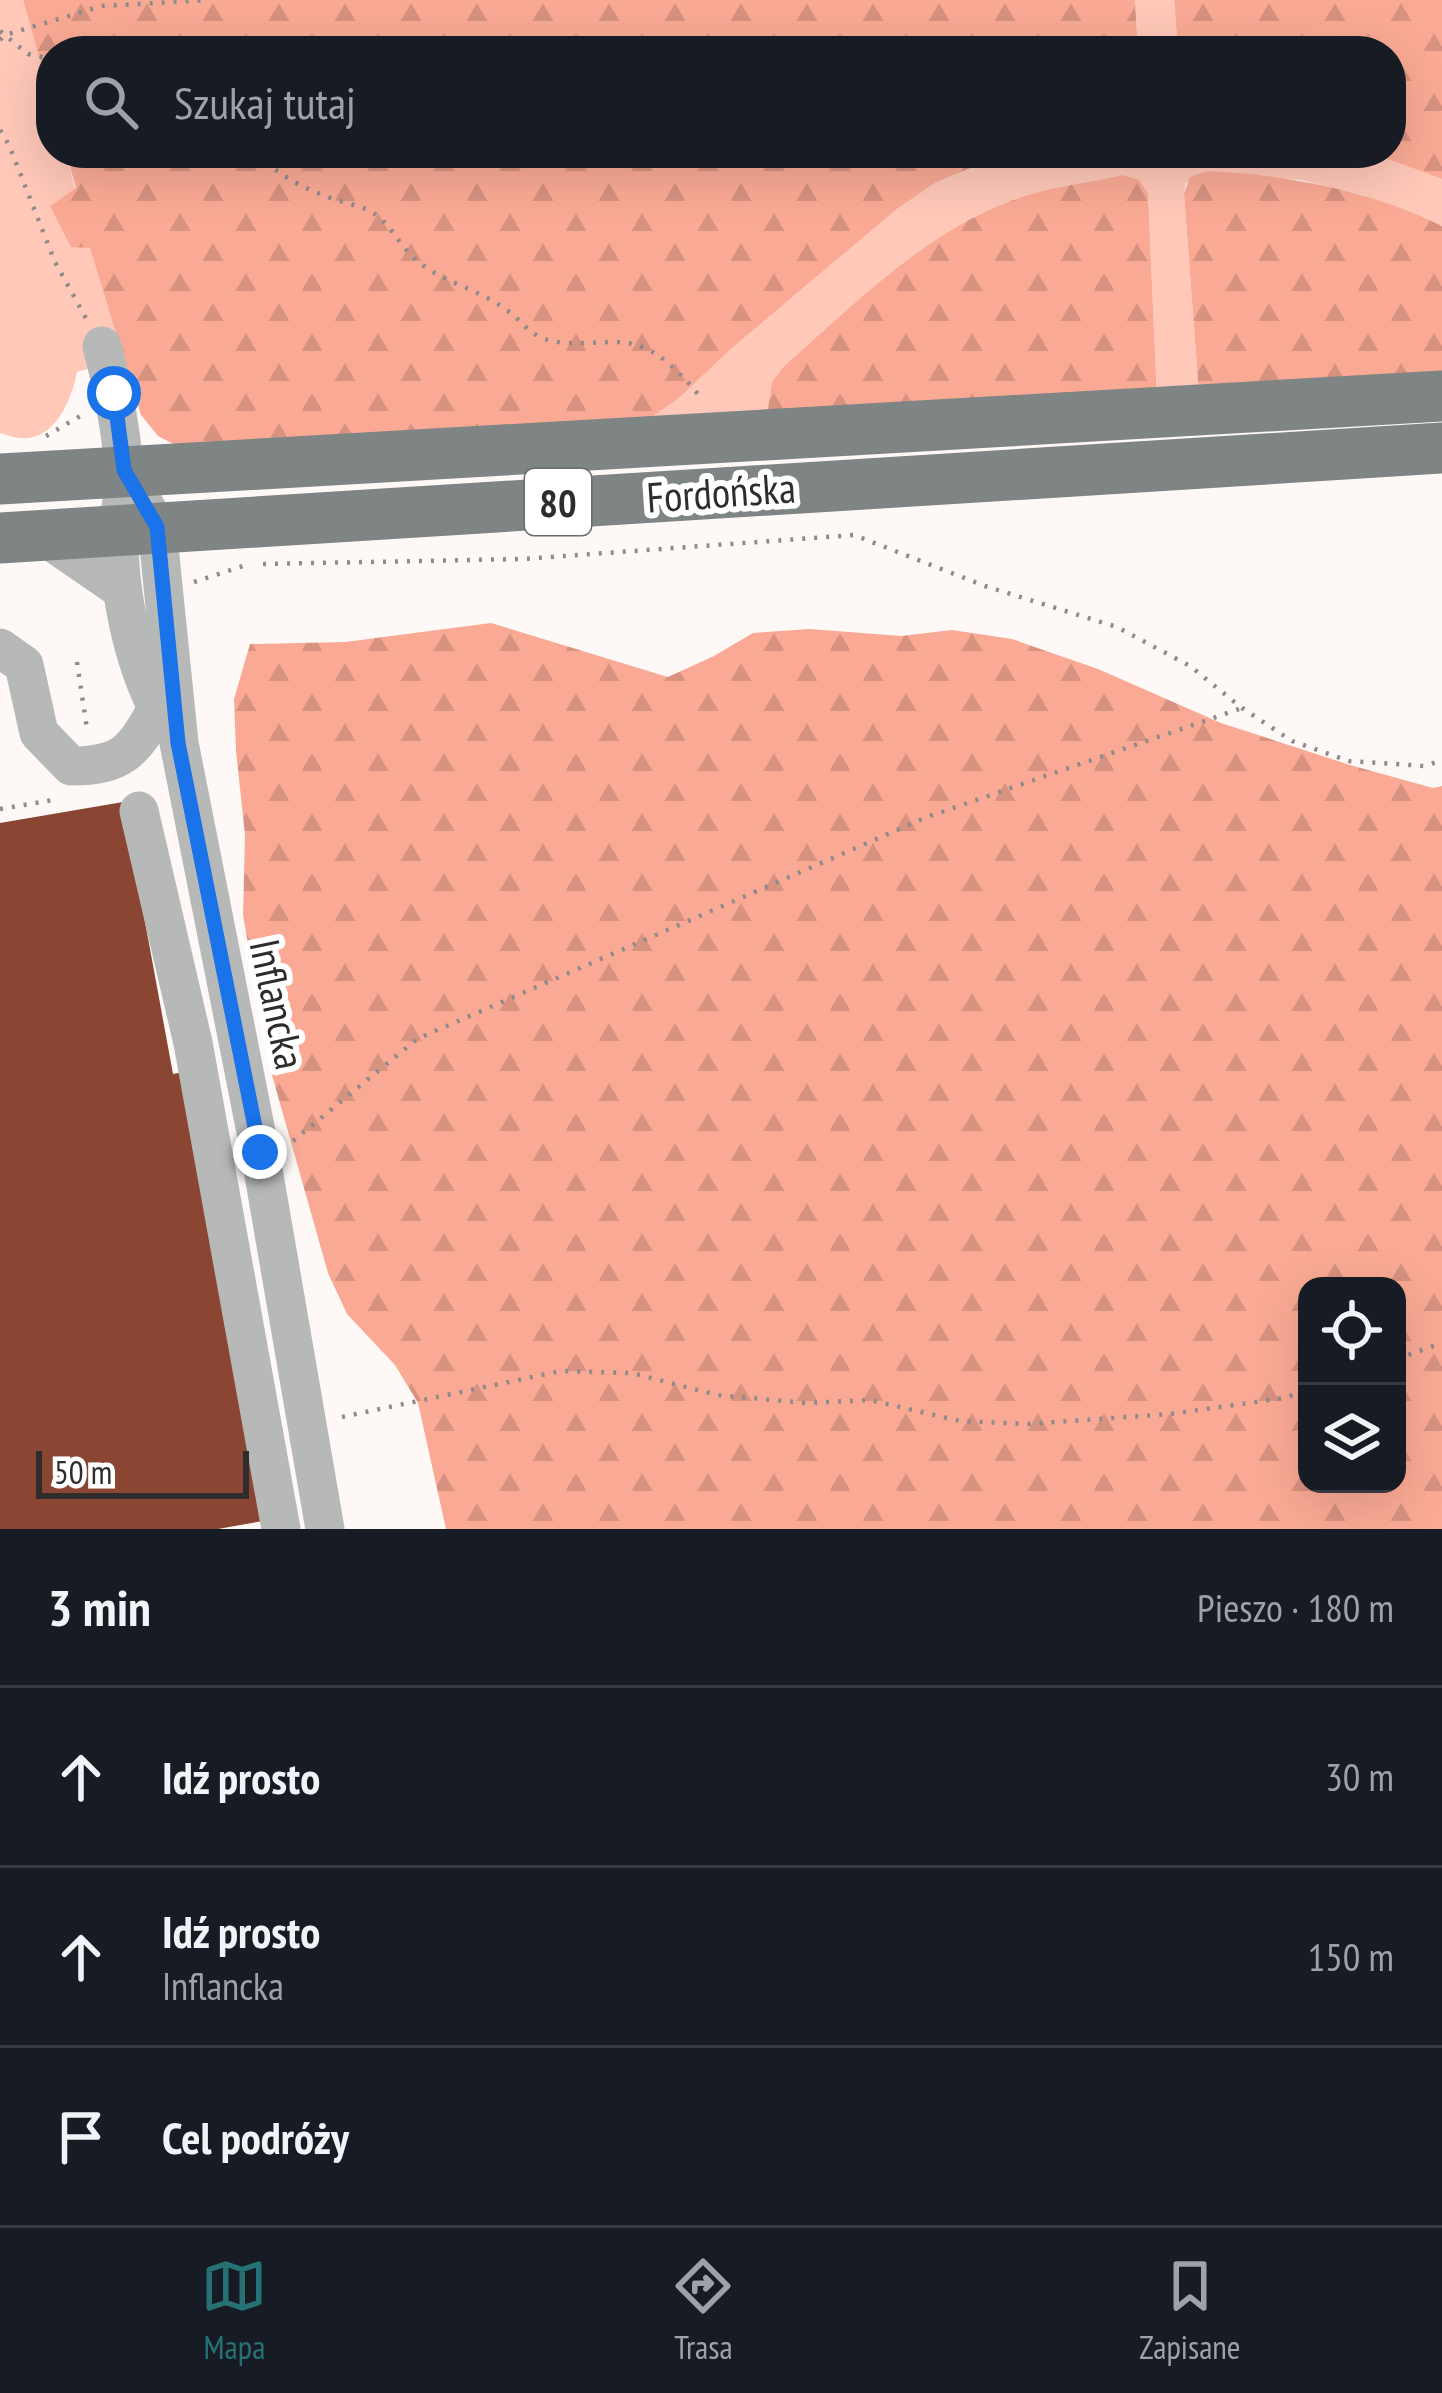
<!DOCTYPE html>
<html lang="pl">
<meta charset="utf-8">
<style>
:root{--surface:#171b24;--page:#242831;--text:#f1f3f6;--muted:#9ea1a6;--line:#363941;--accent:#267173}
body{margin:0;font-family:"PT Sans Narrow",sans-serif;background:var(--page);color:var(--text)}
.controls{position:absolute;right:36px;bottom:36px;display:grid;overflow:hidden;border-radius:24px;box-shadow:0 12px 48px #0002}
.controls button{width:108px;height:108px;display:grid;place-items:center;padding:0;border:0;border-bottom:3px solid var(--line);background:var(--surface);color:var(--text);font:60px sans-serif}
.scale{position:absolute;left:36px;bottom:30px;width:213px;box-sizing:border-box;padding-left:12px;border:6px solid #2e2c2c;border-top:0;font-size:33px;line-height:42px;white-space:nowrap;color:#2e2c2c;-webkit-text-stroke:9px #fff;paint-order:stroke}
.stop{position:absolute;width:36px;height:36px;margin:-27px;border:9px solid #1a73e8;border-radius:50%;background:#fff}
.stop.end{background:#1a73e8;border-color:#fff;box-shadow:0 3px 12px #0008}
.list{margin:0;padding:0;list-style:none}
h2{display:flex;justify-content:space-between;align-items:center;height:156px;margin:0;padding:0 48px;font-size:51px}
h2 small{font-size:39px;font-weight:400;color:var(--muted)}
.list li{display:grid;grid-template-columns:78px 1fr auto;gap:36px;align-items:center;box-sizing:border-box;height:180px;padding:0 48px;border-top:3px solid var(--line)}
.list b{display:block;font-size:45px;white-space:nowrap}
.list p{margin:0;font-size:39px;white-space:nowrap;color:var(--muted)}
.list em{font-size:39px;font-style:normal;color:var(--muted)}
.icon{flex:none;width:66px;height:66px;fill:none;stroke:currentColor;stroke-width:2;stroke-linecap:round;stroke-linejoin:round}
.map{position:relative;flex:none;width:1442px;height:1529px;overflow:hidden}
.search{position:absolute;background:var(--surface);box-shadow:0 12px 48px #0002;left:36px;right:36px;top:36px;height:132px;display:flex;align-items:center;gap:30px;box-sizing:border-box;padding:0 42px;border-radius:48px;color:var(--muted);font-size:45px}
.sheet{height:696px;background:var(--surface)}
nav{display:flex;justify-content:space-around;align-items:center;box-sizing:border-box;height:168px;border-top:3px solid var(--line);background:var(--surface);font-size:33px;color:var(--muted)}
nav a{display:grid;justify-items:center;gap:6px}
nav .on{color:var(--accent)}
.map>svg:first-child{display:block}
.grass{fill:#ffc8b9}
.forest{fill:url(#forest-firs);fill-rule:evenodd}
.building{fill:#8b4533}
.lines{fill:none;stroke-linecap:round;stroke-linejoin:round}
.path{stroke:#8e8b8a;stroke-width:4.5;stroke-dasharray:3 9;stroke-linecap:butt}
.minor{stroke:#b7b9b9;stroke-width:39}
.major{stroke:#7f8484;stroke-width:51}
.route{stroke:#1a73e8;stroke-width:15}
.labels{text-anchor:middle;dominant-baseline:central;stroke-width:12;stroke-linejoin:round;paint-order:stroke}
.shield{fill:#fff;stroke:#6d6b6b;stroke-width:3}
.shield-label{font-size:39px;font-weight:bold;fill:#2e2c2c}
.street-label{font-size:42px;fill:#2e2c2c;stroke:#fff}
</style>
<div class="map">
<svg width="1442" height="1529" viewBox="0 0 1442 1529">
<defs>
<pattern id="forest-firs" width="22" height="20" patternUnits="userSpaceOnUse" patternTransform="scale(3)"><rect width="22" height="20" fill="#faaa94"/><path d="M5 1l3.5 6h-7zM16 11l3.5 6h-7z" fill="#d79280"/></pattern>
</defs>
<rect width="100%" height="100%" fill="#fef9f7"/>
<path class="grass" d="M0 0H23L51 100V153H66L90 247 124 358 77 372C72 399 55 441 21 438 14 438 7 435 0 433Z
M1135 0H1174L1178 51H1138Z
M1006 153H1371L1442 179V226L1362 195 1301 180 1208 171 1186 183 1184 193 1199 395 1157 398 1148 193 1122 175C1092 182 1061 185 1031 194 933 223 858 301 783 367L772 382 886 414 646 421 678 399 732 348 897 209 935 183Z"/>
<path class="forest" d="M23 0H1135L1138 51H51V100Z
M1174 0H1442V179L1371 153H1391V51H1178Z
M66 153H1006L935 183 897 209 732 348 678 399 646 421 181 448 158 436 141 415 90 248 71 247 50 206 76 188Z
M1208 171C1288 175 1369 190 1442 226V379L1199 395 1184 193 1190 177Z
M1122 175 1139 180 1148 193 1157 398 886 414 768 409 772 382 783 367C858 301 933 223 1031 194 1061 185 1092 182 1122 175Z
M491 623 668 677 714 656 753 633 810 629 901 636 952 630 1012 639 1098 669 1221 723 1350 765 1433 788 1442 786V1529H446L418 1403 395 1365 347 1314 328 1273 270 1068 243 915 245 835 236 751 234 699 250 644 345 642ZM1307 1286H1397V1484H1307Z"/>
<path class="building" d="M123 802 173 1074 195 1070 274 1519 218 1529H0V823Z"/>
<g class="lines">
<path class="path" d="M0 31 28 54 51 59
M0 40 5 35 102 6 209 0
M0 130 9 145 55 262 87 320
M258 153C279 177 307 190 337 200 349 204 361 206 372 212 391 224 398 244 415 259 442 283 483 290 512 314 522 322 527 331 540 337 563 347 589 342 613 342 654 341 678 371 703 400
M46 436 82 415
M263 564 523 559 854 535 985 586 1117 627 1190 666 1242 708 1292 741 1349 761 1425 766 1442 760
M194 582 246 565
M77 662 87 729
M0 809 59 799
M293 1141 417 1039 927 817 1242 708
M1397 1359 1442 1343
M342 1417 561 1371 632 1373 717 1395 806 1403 870 1400 960 1421 1027 1424 1170 1414 1284 1398 1307 1390"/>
<path class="minor" d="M102 346C113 386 120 424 124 466 126 487 119 510 119 531 118 590 132 661 160 713
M125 471 157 527 179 743 260 1152 325 1529
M42 535 122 590
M0 648 24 665 39 733 71 766C122 766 135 751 157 708
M139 811 193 1043 281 1529"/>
<path class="major" d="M0 479 1442 396
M0 538 1442 448"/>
</g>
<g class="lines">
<path class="route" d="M114 393 124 470 157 527 178 743 260 1152"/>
</g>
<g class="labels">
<rect class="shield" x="525" y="469" width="66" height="66" rx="9"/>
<g class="shield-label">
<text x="558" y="502">80</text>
</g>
<g class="street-label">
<text transform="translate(721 492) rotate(-4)">Fordońska</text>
<text transform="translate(278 1004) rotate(78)">Inflancka</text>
</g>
</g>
</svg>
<div class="controls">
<button><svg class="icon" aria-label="locate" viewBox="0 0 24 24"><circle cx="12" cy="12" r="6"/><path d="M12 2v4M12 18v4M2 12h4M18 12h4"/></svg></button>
<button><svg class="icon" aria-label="layers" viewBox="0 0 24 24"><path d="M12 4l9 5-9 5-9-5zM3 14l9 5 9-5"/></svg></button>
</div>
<div class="scale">50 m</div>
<div class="stop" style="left:114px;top:393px"></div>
<div class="stop end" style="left:260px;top:1152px"></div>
<div class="search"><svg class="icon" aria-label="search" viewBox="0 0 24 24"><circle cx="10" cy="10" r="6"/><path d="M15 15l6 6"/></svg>Szukaj tutaj</div>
</div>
<section class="sheet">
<h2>3 min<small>Pieszo · 180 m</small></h2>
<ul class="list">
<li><svg class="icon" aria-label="ahead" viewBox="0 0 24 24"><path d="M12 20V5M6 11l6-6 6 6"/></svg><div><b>Idź prosto</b></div><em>30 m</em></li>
<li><svg class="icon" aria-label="ahead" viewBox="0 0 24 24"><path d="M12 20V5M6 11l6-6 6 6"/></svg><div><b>Idź prosto</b><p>Inflancka</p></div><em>150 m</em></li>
<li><svg class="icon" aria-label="arrive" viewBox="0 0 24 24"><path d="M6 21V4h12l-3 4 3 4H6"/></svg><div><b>Cel podróży</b></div></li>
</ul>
</section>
<nav>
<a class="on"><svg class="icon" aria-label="map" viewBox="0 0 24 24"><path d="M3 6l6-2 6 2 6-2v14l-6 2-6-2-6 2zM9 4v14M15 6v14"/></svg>Mapa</a>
<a><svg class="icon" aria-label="directions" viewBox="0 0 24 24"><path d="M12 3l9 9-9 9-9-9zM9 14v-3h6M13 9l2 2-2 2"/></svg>Trasa</a>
<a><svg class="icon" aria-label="saved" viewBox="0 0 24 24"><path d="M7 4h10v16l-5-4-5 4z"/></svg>Zapisane</a>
</nav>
